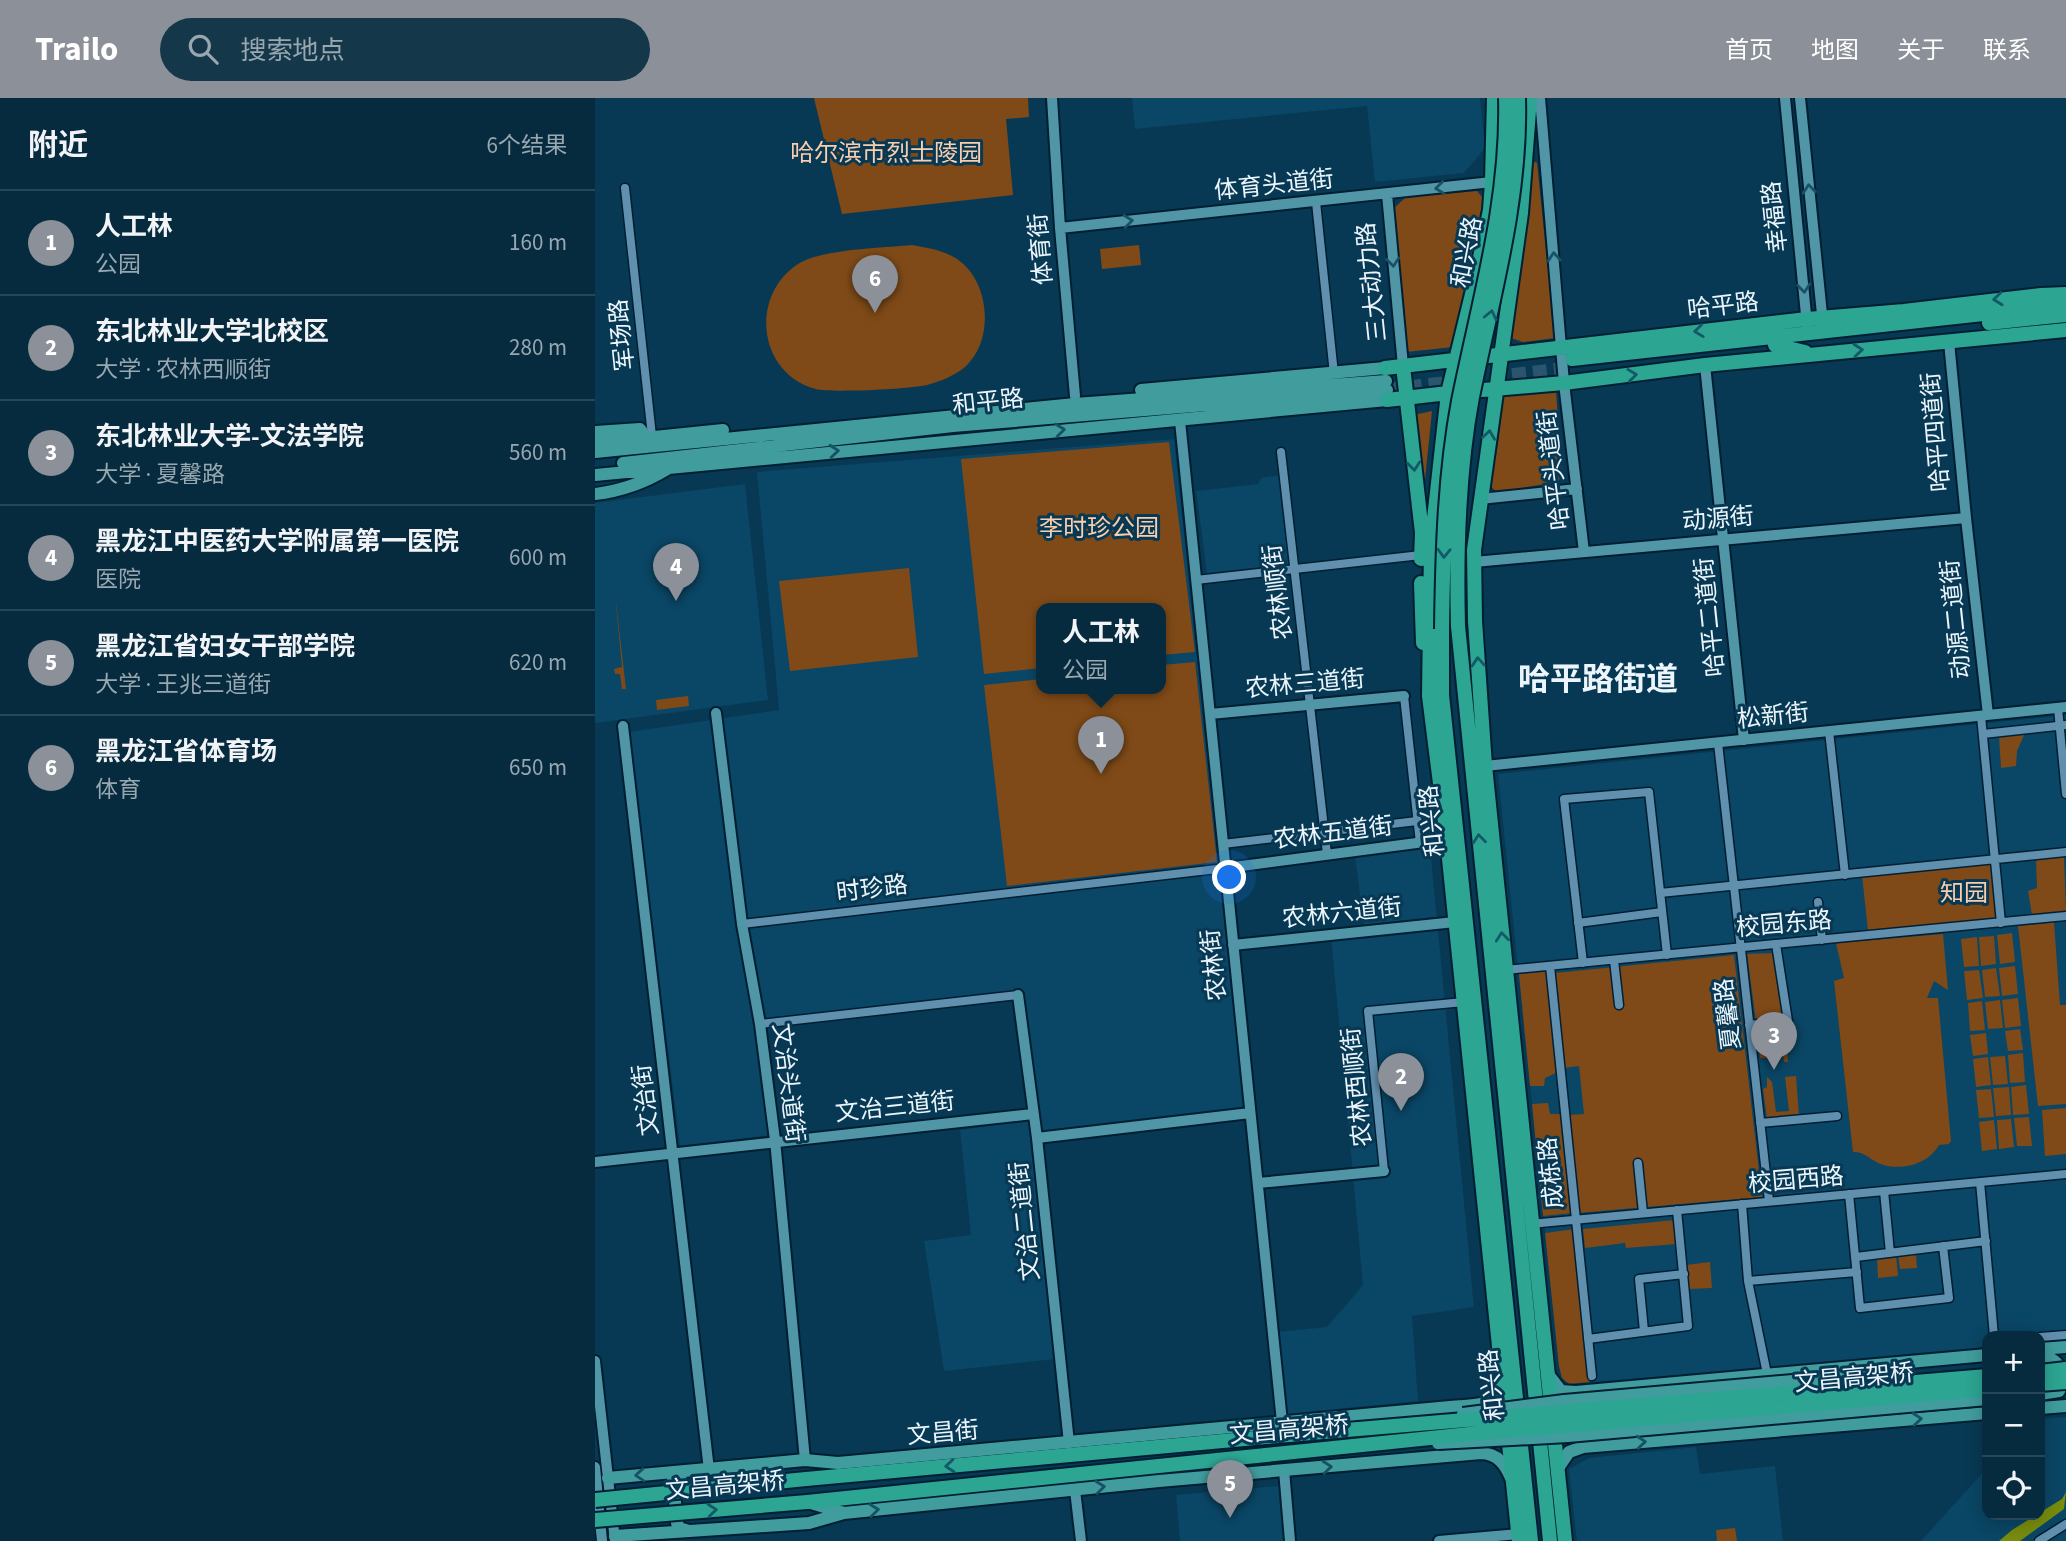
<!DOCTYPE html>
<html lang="zh">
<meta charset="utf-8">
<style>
:root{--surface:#062b3f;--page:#14374a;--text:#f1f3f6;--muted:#98a7b0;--line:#274759;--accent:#8c9099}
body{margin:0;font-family:"Source Sans 3","Noto Sans SC",sans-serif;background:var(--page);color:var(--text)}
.controls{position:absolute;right:21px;bottom:21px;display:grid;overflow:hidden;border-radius:14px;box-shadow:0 4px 18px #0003}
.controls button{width:63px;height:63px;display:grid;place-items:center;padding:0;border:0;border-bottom:2px solid var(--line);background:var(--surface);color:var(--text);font:35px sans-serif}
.you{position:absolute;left:635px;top:780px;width:24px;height:24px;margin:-18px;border:5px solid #fff;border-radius:50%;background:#1a73e8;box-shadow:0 0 0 10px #1a73e833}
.badge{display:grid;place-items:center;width:46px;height:46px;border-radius:50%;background:var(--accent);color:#fff;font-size:23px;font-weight:700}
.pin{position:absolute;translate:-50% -58px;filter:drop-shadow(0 2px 4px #0008)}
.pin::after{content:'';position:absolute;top:37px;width:24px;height:21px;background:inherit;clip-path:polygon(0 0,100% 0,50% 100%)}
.popup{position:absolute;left:441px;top:505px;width:130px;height:91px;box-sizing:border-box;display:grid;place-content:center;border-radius:14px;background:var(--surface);filter:drop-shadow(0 2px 5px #0005);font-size:23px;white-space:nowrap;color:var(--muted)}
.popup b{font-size:26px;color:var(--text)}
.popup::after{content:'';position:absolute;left:50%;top:100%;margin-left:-14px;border:14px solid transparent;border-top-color:var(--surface)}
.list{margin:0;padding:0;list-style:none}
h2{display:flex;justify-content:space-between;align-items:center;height:91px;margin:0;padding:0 28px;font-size:30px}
h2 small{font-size:23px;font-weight:400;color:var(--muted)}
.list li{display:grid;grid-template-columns:46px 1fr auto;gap:21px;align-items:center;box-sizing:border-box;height:105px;padding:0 28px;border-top:2px solid var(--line)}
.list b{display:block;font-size:26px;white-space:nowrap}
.list p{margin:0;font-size:23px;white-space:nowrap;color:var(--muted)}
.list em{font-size:23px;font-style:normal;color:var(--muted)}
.icon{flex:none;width:38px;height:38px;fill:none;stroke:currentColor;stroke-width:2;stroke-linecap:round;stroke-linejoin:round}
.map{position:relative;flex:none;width:1471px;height:1443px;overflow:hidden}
header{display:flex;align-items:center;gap:42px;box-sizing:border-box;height:98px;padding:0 35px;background:var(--accent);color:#fff}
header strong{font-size:33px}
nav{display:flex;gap:38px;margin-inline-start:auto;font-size:24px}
.search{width:490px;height:63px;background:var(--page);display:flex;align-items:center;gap:18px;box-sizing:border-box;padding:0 24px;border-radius:38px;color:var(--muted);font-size:26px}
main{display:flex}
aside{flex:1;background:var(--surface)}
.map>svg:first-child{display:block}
.built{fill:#0a4665;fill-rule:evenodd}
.green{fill:#7f4a17}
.water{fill:#788c0e}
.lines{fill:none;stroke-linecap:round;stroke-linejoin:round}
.highway-tunnel{stroke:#2a556d;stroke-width:14;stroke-dasharray:14 7;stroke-linecap:butt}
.street-casing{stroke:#001f33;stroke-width:11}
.secondary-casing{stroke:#001f33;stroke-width:14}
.primary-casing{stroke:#001f33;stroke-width:16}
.highway-casing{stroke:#001f33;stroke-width:18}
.street{stroke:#618fae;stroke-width:8}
.secondary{stroke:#5196a6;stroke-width:10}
.primary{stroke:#419c9d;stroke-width:12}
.highway{stroke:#2ca592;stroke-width:14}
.primary-bridge-casing{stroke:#001f33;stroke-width:16;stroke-linecap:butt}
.highway-bridge-casing{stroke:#001f33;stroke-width:18;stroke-linecap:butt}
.primary-bridge{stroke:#419c9d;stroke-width:12}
.highway-bridge{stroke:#2ca592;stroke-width:14}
.oneway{stroke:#1a5068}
.oneway2{stroke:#135967}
.oneway3{stroke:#165266}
.labels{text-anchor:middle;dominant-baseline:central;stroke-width:6;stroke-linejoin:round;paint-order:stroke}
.park-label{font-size:24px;fill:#faceac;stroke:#083954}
.street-label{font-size:24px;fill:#ebf5fb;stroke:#083954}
.district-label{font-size:32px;font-weight:bold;fill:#ebf5fb;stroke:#083954}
</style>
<header>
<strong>Trailo</strong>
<div class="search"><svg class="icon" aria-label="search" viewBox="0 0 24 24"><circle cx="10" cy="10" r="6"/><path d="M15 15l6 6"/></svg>搜索地点</div>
<nav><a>首页</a><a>地图</a><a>关于</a><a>联系</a></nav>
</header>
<main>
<aside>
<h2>附近<small>6个结果</small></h2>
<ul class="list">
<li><span class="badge">1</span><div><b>人工林</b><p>公园</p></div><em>160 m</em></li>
<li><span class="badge">2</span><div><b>东北林业大学北校区</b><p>大学 · 农林西顺街</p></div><em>280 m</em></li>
<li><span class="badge">3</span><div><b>东北林业大学-文法学院</b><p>大学 · 夏馨路</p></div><em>560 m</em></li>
<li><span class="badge">4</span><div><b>黑龙江中医药大学附属第一医院</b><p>医院</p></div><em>600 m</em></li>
<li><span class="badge">5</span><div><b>黑龙江省妇女干部学院</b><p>大学 · 王兆三道街</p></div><em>620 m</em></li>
<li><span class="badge">6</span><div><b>黑龙江省体育场</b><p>体育</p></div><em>650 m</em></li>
</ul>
</aside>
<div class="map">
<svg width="1471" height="1443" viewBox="0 0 1471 1443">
<rect width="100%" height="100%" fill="#083954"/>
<path class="built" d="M537 0H885L890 50 869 75 780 84 772 8 540 31Z
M579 341 649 1010 445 1035 426 894 161 924 175 1037 85 1048 34 634 184 612 162 374ZM447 510H566V590H447Z
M686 377 696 466 612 475 601 393 663 386 666 380Z
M150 386 173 602 0 625V405Z
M1471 617V1242L1445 1244V1238H1392V1249L1171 1270 974 1286 967 1280 964 1268 903 676Z
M835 749 879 1209 817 1218 823 1303 690 1316 682 1234 732 1229 768 1187 736 838 770 834 760 759Z
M433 1022 460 1261 349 1273 329 1143 376 1137 365 1032Z
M1471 1319V1443H1326L1392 1370V1417H1445V1321Z
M1101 1349 1105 1376 1180 1368 1188 1443H982L974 1371 994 1360Z
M684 1388 689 1443H585L581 1397Z"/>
<path class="green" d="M219 0H433L434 19 411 21 418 97 247 116Z
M940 64 942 65 960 240 928 244 916 240 937 65Z
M882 93 888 100 864 242 858 249 811 254 798 111 811 99Z
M317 147C333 150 348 152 362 161 395 183 400 242 370 269 359 278 346 283 332 287 315 291 236 295 221 291 163 276 154 198 203 166 226 151 288 150 317 147Z
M544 147 546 167 507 171 505 151Z
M961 293 967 377 963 384 902 394 894 387 902 352 909 298Z
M837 313 826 421 814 318Z
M574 344 600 554 566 557V510H447L446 570 389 576 366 361Z
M314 470 323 559 195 573 184 483Z
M20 496 31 591H27L25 576H20L19 571 27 569Z
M600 564 622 764 412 788 389 587 446 581 447 590H566V567Z
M93 598 94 608 62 612 61 602Z
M1430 635 1422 653 1421 668 1406 670 1404 638Z
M1469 759 1471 813 1437 817 1433 793 1442 790 1441 762Z
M1396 764 1402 821 1273 833 1267 777Z
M1459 824 1465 907H1471V1006L1443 1008 1423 828Z
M1417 835 1420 864 1405 866 1402 837Z
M1348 836 1353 892 1339 883 1332 900H1343L1356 1043 1354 1046 1344 1047C1333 1067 1304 1074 1283 1065 1273 1060 1270 1054 1258 1054L1239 883 1249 880 1241 845Z
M1399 838 1401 866 1386 868 1384 839Z
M1382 839 1384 868 1369 869 1366 841Z
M1179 855 1188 919 1161 923 1152 856Z
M1139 857 1167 1099 982 1115 972 1017 989 1016 984 968 969 970 960 875Z
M1420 868 1423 896 1407 898 1404 870Z
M1401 870 1405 898 1390 899 1387 872Z
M1384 872 1388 900 1372 902 1369 873Z
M952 873 963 974 950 980 949 988H935L924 876Z
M1423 900 1426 928 1410 930 1407 902Z
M1405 902 1408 930 1393 931 1390 904Z
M1387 903 1390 932 1375 933 1373 905Z
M1187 926 1190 928 1193 964H1189L1185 928 1171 929 1175 960H1165L1161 929Z
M1425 931 1428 952 1413 953 1410 933Z
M1391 935 1393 956 1378 958 1375 937Z
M1428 955 1430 984 1415 985 1413 957Z
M1410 958 1413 986 1398 987 1395 959Z
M1393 959 1396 987 1381 989 1378 961Z
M1201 978 1204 1018 1172 1020 1168 991 1172 989V979L1177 984 1181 1014 1194 1013 1190 979Z
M1431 987 1434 1016 1418 1017 1416 989Z
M1414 989 1416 1017 1401 1018 1398 990Z
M1396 991 1399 1019 1384 1020 1381 992Z
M953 1005 955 1016H967L977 1115 948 1118 937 1006Z
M1471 1010V1056L1450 1058 1447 1012Z
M1434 1019 1437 1048H1422L1419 1020Z
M1416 1021 1419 1049 1404 1051 1402 1022Z
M1399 1022 1402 1051 1387 1053 1384 1024Z
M1080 1122 1082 1146 1031 1150 1030 1145 990 1150 988 1131Z
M979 1131 994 1284 974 1286 967 1280 964 1268 950 1135Z
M1321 1155 1322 1170 1305 1171 1303 1157Z
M1301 1157 1303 1178 1283 1180 1282 1159Z
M1115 1164 1117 1190 1094 1191 1091 1167Z
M1140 1430 1142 1443H1122L1121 1432Z"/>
<path class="water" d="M1471 1394 1469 1411 1425 1443H1404L1417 1432 1467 1401Z"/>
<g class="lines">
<path class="highway-tunnel" d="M792 292 978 270"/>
<g class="street-casing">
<path id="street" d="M30 90 57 338
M721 104 739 276
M686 354 732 756
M601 482 826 457
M809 598 825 745
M1463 610 1471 696
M1386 618 1406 825
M1234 633 1250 777
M1388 636 1471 627
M1123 645 1174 1103
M628 746 822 723
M1065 795 1471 754
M1223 804 1227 842
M983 825 1067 814
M147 826 631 770
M1019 862 1024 907
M988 865 969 701 1054 694 1072 857
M955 868 997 1278
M910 872 1471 818
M165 926 423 897
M1154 927 1193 923 1181 846
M1165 1025 1242 1018
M1043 1065 1048 1115
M789 1073 773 913 869 904
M1385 1084 1399 1238
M1289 1093 1295 1155
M1254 1096 1265 1210 1354 1200 1348 1148
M1147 1106 1153 1183 1172 1276
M935 1126 1471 1076
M1261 1159 1391 1143
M1153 1183 1262 1174
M1049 1233 1044 1181 1089 1176
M1445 1239 1471 1237
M993 1241 1093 1228 1082 1112
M1444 1443 1471 1426"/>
</g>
<g class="secondary-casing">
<path id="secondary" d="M457 0 465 130 480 298
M945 0 969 285 989 454
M1190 0 1212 227
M1205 0 1228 226
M792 96 808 268
M465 130 897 84
M1354 244 1371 420 1393 617
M1110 267 1149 642
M585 323 687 1324
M885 401 982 391
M879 464 1371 420
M121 615 147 826 165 926 180 1042 210 1362
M615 616 809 598
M28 628 114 1372
M890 668 1471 609
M631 770 852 741
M638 847 860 824
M423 897 442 1040 474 1345
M442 1040 655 1015
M0 1064 438 1016
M663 1085 789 1073
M0 1263 20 1443
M0 1369 7 1443
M689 1372 695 1443
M480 1392 486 1443
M844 1443 924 1436"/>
</g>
<g class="primary-casing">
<path id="primary" d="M546 292 790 270
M0 334 45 331 48 335
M0 345 128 332
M0 354 480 306 791 283
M28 365 358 328 792 292
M0 377 792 302
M0 396C26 393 49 385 72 371
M1445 1251 1471 1249
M1445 1259C1465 1259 1471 1276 1464 1293L1445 1296
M952 1275 966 1293 981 1294 1392 1257
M1445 1310 1471 1308
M963 1370 974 1354 988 1349 1392 1315
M89 1374 78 1382 82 1425 84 1430 94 1433
M13 1380 210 1362 243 1365 855 1309C883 1306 899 1312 907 1281
M216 1405 249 1415 564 1383 886 1355C903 1356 910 1366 916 1380
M20 1438 214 1425 249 1415"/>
</g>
<g class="highway-casing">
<path id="highway" d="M899 0 897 84 895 112 879 188 853 295 836 448 834 598 852 741 924 1443
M935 0 926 115 879 452 880 523 890 668 970 1443
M1394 225 1471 217
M1180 247 1210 254
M977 261 1471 207
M808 268 827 435 826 461
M790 270 1212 221 1309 213 1446 197 1471 196
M792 302 853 295 969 285 1110 267 1471 232
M826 485 828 545
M863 528 955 1443
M847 531V597L936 1443
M211 1381 716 1335
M212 1404 671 1357"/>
</g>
<use href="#street" class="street"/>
<use href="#secondary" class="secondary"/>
<use href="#primary" class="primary"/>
<use href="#highway" class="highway"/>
<g class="primary-bridge-casing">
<path id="primary-bridge" d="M868 1316 969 1303 1265 1277
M843 1345 973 1338 1392 1301"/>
</g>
<g class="highway-bridge-casing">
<path id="highway-bridge" d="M863 528C861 452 863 374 877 299 897 200 926 102 923 0
M847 531C848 455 850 378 864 303 884 203 914 104 911 0
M1445 1274 1471 1271
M1445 1286 1471 1284
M716 1335 1392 1278
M671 1357 884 1335 1392 1291
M0 1402 211 1381
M0 1422 212 1404"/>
</g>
<use href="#primary-bridge" class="primary-bridge"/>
<use href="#highway-bridge" class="highway-bridge"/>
</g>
<defs><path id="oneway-chevron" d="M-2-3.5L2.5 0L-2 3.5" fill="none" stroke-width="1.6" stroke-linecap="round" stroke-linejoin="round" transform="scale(1.75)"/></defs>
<g class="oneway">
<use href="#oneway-chevron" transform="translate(845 90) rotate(173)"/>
<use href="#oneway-chevron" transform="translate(1214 91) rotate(-96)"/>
<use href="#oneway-chevron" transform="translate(533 123) rotate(-6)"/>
<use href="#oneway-chevron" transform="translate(959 159) rotate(-95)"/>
<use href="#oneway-chevron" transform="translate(798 164) rotate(84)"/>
<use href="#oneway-chevron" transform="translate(1209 190) rotate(84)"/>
</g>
<g class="oneway2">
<use href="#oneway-chevron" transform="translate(1403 201) rotate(174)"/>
<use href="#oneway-chevron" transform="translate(896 217) rotate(-77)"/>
<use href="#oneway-chevron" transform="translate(1104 233) rotate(173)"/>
<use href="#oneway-chevron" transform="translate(1263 252) rotate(-5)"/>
<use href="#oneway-chevron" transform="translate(1037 277) rotate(-7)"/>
<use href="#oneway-chevron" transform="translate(894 337) rotate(-82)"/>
<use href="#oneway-chevron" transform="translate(819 368) rotate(84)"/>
<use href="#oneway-chevron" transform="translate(849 455) rotate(92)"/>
<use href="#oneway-chevron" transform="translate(883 564) rotate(-94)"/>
<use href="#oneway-chevron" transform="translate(884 741) rotate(-96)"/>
<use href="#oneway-chevron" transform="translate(907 839) rotate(-96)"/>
<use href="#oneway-chevron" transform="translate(355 1368) rotate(175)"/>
<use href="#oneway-chevron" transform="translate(117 1412) rotate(-5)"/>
</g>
<g class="oneway3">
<use href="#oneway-chevron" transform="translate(465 332) rotate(-6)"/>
<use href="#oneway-chevron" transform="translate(239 353) rotate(-5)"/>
<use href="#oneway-chevron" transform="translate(1322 1321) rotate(-5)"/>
<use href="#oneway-chevron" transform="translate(1046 1344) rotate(-5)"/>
<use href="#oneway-chevron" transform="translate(732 1369) rotate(-5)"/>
<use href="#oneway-chevron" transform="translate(45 1377) rotate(176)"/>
<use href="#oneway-chevron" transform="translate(505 1389) rotate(-6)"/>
<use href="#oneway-chevron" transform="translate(279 1412) rotate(-6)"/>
</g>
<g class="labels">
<g class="park-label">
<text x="291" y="55">哈尔滨市烈士陵园</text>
<text x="504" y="430">李时珍公园</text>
<text x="1369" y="795">知园</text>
</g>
<g class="street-label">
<text transform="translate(679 87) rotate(-6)">体育头道街</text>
<text transform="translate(1180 119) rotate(-96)">幸福路</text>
<text transform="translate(446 151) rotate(-95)">体育街</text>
<text transform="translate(872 154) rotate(-79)">和兴路</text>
<text transform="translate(777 184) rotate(-96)">三大动力路</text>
<text transform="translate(1128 208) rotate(-7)">哈平路</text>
<text transform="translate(27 237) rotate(-96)">军场路</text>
<text transform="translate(393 304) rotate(-6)">和平路</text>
<text transform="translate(1341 334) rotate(-95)">哈平四道街</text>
<text transform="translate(959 372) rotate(-97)">哈平头道街</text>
<text transform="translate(1123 421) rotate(-5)">动源街</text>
<text transform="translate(683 494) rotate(-97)">农林顺街</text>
<text transform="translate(1115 519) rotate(-96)">哈平二道街</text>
<text transform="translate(1361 521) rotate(-96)">动源二道街</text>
<text transform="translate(710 586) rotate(-5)">农林三道街</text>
<text transform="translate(1178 618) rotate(-6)">松新街</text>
<text transform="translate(837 723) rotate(-96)">和兴路</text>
<text transform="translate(738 735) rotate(-7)">农林五道街</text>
<text transform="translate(277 791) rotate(-7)">时珍路</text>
<text transform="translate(747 815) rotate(-6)">农林六道街</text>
<text transform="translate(1189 826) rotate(-5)">校园东路</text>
<text transform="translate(619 867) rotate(-96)">农林街</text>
<text transform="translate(1133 916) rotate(-97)">夏馨路</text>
<text transform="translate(193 985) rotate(83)">文治头道街</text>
<text transform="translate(762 989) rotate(-96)">农林西顺街</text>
<text transform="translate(51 1002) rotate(-97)">文治街</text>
<text transform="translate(300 1009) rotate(-6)">文治三道街</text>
<text transform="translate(956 1075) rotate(-96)">成栋路</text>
<text transform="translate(1201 1082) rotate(-5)">校园西路</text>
<text transform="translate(430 1123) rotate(-96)">文治二道街</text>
<text transform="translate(1259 1280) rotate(-5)">文昌高架桥</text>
<text transform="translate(897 1287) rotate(-96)">和兴路</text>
<text transform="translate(694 1332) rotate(-5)">文昌高架桥</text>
<text transform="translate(348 1335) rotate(-5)">文昌街</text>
<text transform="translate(130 1388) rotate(-5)">文昌高架桥</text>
</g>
<g class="district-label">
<text x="1003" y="582">哈平路街道</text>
</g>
</g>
</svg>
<div class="controls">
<button>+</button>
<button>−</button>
<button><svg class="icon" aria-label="locate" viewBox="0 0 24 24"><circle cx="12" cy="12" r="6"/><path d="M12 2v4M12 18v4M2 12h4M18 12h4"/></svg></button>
</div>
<div class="you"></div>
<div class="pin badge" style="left:506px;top:676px">1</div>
<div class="popup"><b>人工林</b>公园</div>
<div class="pin badge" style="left:806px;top:1013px">2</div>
<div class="pin badge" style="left:1179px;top:972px">3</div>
<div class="pin badge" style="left:81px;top:503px">4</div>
<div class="pin badge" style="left:635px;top:1420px">5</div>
<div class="pin badge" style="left:280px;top:215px">6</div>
</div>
</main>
